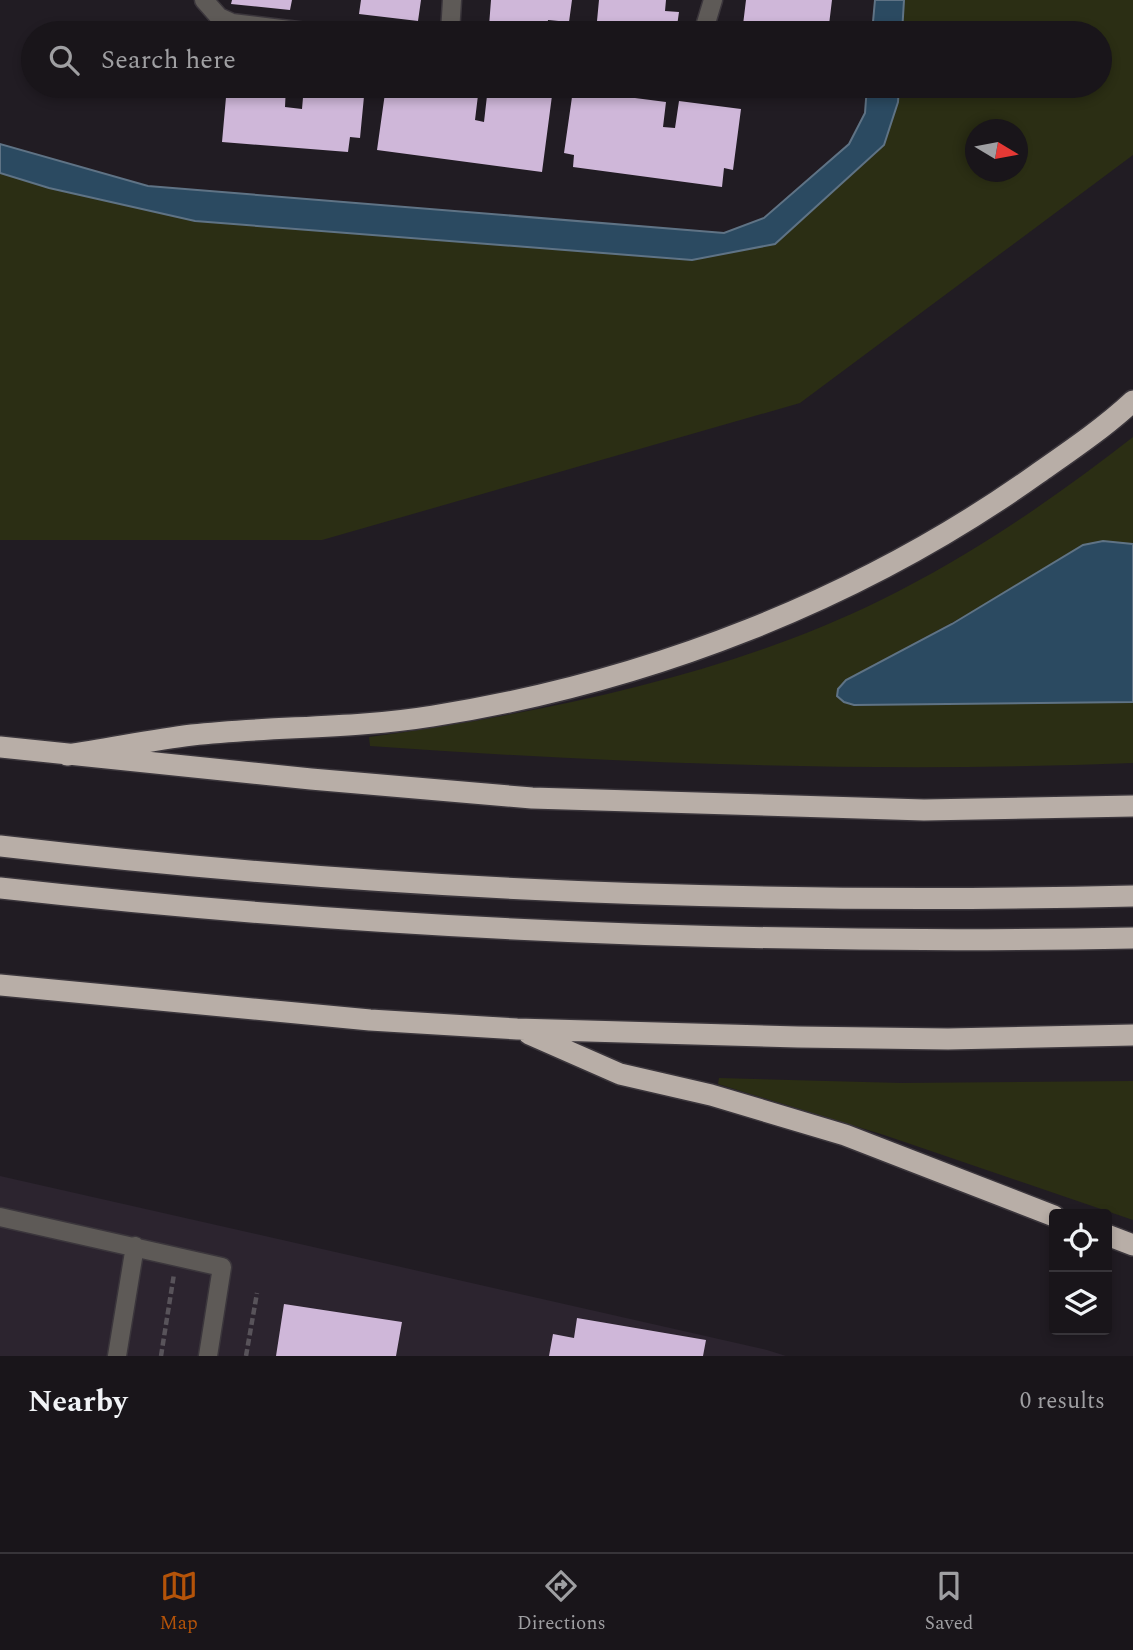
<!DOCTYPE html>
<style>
:root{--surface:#19151a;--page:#221e23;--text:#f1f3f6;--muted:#9f9fa2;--line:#373439;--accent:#b45309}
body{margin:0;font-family:Spectral,serif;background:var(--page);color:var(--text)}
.controls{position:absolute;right:21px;bottom:21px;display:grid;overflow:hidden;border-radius:7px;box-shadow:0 4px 10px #0003}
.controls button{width:63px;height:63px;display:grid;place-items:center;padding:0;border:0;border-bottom:2px solid var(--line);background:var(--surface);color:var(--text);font:35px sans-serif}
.compass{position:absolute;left:965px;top:119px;width:63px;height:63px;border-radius:50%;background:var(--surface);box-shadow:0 4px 10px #0003;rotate:100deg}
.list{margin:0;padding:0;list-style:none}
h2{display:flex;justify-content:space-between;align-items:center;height:91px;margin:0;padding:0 28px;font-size:30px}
h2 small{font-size:23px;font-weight:400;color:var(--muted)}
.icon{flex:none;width:38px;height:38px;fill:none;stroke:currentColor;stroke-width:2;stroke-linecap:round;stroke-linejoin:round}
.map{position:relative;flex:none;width:1133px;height:1356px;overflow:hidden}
.search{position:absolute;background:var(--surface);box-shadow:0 4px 10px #0003;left:21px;right:21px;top:21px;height:77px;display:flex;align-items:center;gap:18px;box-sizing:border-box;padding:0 24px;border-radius:38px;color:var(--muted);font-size:26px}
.sheet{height:196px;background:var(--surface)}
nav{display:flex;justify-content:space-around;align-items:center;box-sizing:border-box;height:98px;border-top:2px solid var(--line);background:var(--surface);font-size:19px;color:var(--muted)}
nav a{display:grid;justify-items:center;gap:4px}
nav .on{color:var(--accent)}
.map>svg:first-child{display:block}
.built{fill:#2c242f}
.green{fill:#2b2e14;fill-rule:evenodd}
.water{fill:#2b4a61;stroke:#5f7385;stroke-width:2}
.building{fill:#cfb7d9}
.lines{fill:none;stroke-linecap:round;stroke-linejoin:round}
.minor-casing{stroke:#3b363c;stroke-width:21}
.highway-casing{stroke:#3b363c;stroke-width:24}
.path{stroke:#58535a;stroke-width:4.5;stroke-dasharray:7 3.5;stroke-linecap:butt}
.minor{stroke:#5e5a57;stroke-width:18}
.highway{stroke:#b8aea7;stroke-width:21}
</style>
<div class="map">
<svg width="1133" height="1356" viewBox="0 0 1133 1356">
<rect width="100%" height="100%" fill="#211c23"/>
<path class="built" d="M0 1176 767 1350 786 1356H0Z"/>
<path class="green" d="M904 0H1133V155L800 403 322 540H0V173L49 188 195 221 692 260 775 244 898 102 899 86H1100V33H902ZM976 130H1018V172H976Z
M1133 437V544L1103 541 846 680 844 702 854 705 1133 702V763C878 773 624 764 370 746L369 737C537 714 726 676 879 601 970 556 1054 499 1133 437Z
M719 1078 901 1083 1133 1081V1220L884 1135 718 1084Z"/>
<path class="water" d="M875 0H904L902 33H872Z
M867 86H899L898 102 884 145 775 244 692 260 195 221 49 188 0 173V144L148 186 724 233 764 218 849 144 865 113Z
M1103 541 1133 544V702L854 705 844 702 837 696 838 689 846 680 952 624 1083 545Z"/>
<path class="building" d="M232 0H292L290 10 231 4Z
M361 0H421L418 21 359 14Z
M491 0H572L569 22 548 20 547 31 489 26Z
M599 0H666L665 11 679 12 676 33H618L619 24 597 21Z
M746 0H832L828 33H742Z
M227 86H286L285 107 302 109 304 86H365L360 138 350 137 348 152 222 142Z
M386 86 479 87 475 120 484 122 488 87 524 92 525 86 553 88 542 172 377 150Z
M739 86H806L804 98 738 90Z
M573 90 666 102 663 127 675 128 679 101 741 109 733 170 724 168 722 187 573 167 574 155 564 153Z
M284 1304 402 1322 396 1356H276Z
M577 1318 706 1340 703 1356H549L553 1334 574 1338Z"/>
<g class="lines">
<g class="minor-casing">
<path id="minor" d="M204 0 219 17 232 23 314 33
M450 33 452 0
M703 33 713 0
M0 1217 222 1267 208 1356
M117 1356 135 1246"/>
</g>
<g class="highway-casing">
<path id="highway" d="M0 747 311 779 532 798 924 810 1133 806
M67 755C109 749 151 740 192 735 273 726 353 729 433 716 648 682 860 600 1037 474 1070 451 1104 428 1133 401
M0 846C376 890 755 905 1133 896
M0 888C377 930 754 945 1133 938
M0 985 370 1020 517 1029 798 1037 948 1039 1133 1035
M529 1034 620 1074 711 1095 845 1135 1054 1216
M1107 1235 1133 1245"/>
</g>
<path class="path" d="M161 1356 174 1274
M246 1356 257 1293"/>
<use href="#minor" class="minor"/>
<use href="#highway" class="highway"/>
</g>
</svg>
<div class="controls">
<button><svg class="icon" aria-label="locate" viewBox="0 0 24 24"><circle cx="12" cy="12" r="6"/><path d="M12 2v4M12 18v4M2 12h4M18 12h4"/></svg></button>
<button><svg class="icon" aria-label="layers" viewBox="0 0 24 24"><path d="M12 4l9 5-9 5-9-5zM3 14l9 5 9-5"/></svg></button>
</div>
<svg class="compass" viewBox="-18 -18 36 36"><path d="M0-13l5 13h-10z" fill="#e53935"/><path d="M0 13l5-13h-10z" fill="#9f9fa2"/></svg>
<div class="search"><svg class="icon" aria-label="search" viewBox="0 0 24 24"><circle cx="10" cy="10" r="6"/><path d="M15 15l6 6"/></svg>Search here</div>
</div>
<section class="sheet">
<h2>Nearby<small>0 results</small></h2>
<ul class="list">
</ul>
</section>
<nav>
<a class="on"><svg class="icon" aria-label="map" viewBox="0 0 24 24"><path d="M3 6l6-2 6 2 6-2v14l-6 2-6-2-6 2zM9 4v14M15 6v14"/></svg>Map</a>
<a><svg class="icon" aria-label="directions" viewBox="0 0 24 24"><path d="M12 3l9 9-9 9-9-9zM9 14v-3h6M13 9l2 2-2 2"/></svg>Directions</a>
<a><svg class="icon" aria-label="saved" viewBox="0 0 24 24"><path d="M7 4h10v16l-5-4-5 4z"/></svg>Saved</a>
</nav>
